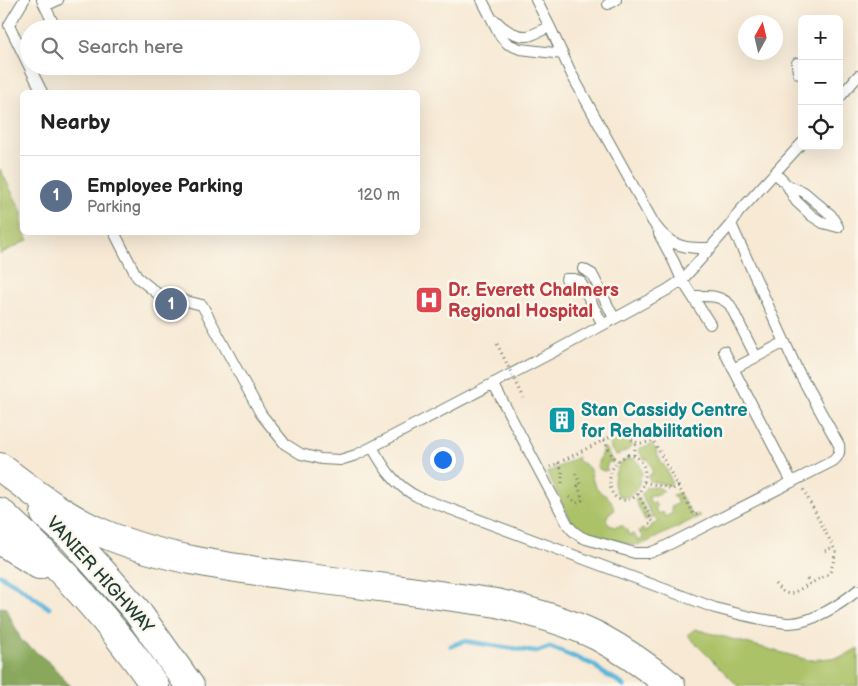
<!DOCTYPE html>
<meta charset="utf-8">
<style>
:root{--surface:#fff;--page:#f2f2f2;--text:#222;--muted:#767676;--line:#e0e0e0;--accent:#ea580c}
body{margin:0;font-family:"Balsamiq Sans",sans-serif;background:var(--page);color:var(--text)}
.controls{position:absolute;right:15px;top:15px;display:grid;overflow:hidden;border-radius:8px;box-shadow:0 5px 20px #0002}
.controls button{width:45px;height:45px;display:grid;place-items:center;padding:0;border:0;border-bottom:1px solid var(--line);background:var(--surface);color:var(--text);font:25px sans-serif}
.compass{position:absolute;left:738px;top:15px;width:45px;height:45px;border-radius:50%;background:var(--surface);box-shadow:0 5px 20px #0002;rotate:8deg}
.you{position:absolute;left:442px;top:459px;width:18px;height:18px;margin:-12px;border:4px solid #fff;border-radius:50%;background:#1a73e8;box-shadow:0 0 0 8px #1a73e833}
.badge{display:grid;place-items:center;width:32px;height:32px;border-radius:50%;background:var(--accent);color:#fff;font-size:16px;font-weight:700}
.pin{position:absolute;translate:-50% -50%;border:2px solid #fff;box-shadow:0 1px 5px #0006}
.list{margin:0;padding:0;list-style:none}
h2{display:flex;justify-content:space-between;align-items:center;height:65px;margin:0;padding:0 20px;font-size:21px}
h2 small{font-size:16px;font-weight:400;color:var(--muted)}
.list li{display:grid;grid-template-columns:32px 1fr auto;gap:15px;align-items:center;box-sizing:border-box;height:80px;padding:0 20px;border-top:1px solid var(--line)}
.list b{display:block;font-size:19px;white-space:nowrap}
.list p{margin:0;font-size:16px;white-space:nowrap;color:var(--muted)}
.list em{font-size:16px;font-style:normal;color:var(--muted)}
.icon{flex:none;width:28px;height:28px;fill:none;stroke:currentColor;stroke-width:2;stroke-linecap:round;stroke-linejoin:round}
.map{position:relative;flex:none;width:858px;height:686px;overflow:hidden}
.search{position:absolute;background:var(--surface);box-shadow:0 5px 20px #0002;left:20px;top:20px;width:400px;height:55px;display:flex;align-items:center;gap:12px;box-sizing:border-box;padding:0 18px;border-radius:28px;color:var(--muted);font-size:19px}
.panel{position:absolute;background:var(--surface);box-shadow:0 5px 20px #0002;left:20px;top:90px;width:400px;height:145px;border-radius:8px}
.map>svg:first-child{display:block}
.green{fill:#acc267;stroke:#66804e}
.forest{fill:#89a85c;stroke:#547248}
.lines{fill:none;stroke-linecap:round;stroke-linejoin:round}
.stream{stroke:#5cb6da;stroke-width:5}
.lane-casing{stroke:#6b796c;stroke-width:12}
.highway-casing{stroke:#6b796c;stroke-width:30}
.path{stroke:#6b796c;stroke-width:3;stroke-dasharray:1 4;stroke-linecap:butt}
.lane{stroke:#fff;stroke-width:10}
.highway{stroke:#fff;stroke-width:28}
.path-bridge{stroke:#6b796c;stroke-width:3;stroke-dasharray:1 4;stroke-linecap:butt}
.labels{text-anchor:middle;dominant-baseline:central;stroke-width:5;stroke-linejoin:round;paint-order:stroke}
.health-label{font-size:18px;font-weight:bold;fill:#be3a42;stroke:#fbf7ec;text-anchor:start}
.culture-label{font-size:18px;font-weight:bold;fill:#0d838f;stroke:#fbf7ec;text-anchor:start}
.street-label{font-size:18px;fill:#1f3d34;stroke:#fbf7ec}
</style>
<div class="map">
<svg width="858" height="686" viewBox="0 0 858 686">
<rect width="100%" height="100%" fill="#fbf7ec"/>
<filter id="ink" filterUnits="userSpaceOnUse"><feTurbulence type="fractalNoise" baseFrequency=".02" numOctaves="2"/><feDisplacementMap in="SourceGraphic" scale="10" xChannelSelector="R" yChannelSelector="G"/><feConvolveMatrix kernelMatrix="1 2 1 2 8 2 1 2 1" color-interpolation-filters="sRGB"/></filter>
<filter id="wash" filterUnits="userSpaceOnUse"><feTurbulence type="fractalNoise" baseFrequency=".0096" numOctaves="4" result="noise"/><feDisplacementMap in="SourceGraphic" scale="20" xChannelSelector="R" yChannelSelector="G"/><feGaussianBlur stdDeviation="1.12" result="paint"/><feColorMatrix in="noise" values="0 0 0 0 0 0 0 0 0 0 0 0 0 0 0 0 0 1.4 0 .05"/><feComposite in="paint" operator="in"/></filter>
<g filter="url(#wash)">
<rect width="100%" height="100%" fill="#f7e9d4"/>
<path class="green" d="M0 169 22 212V232L24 233 28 240 0 254Z
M620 435 622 436 632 445 628 450 617 455C612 453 610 448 610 443L612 439Z
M650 445H652L655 448 662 465H664L672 482 671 484 669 485 650 481 649 479V475L652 474V467L648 459H644L639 451V448L646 447Z
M603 448H605L613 462 612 463 609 461 606 468 608 470 603 471 598 468 597 466Z
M578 457 577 460C580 463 586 464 589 468 593 474 591 480 596 487 604 499 611 492 614 511L609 513 606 519 609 525 615 527C625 524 625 527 629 535L634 534 638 541 643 539 639 531 643 529 645 532 651 528 650 526 658 522 655 517 653 518 642 496V494L646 487C652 486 660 487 664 491L655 496 654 494 648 497 651 503 654 502 657 507 655 508 658 514 663 512 665 517 673 513 671 507 678 503 673 495 678 493 680 494 693 517 698 514 700 516 645 543 636 545H632L583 531 575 525 571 520 547 473Z
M627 459C637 457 642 466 642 475L640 476C640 483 638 489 632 494 613 509 606 469 627 459Z
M638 497 650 519 645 520 635 500Z
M695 629 808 660 842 657 858 648V686H738L687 635Z"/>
<path class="forest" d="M0 607 6 608 21 640 51 664 70 686H0Z"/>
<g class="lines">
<path class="stream" d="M0 575 20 587 49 608
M451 646 464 641 536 652 550 647 594 665 603 673 616 680 624 686"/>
</g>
</g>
<g filter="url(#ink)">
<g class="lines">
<g class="lane-casing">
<path id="lane" d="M24 0 9 25 29 66
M42 0 56 29
M482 0 501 37 508 44 520 49 563 54
M536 0 550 27 572 75 653 222C657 228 662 234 667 238 679 249 696 248 711 248
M608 4 616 0
M45 6 58 0
M496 21C503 29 516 37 528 36 533 35 544 29 550 27
M802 64 797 63 798 73 802 75
M29 66 42 92
M839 98 858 76
M775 173 787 185 796 201 812 216 823 223 838 227
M787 185 804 192 831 215 838 227
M114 232 137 277 158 294 202 305 261 414 285 444 301 454 321 459 340 460 356 455 372 447 555 351 667 290 682 280 692 269 731 224 738 213 802 143
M659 234 674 262 682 280 710 324
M583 269 592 274 614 318
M566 279H574L580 281 603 325
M692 296C707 296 719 294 730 305L756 357
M724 351 792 482
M733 369 785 342
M493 383 568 525C573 532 578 536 586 539L635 553H649L662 548 833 461C839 456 840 452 839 445L797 369 731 224
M372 447C385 469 394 485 418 497L715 608C734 613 753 618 772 621 777 621 783 623 788 623 811 624 841 604 858 590"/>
</g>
<g class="highway-casing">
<path id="highway" d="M0 467C32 491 64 517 102 533 165 560 234 568 301 577 366 585 432 594 497 603 529 611 567 621 597 636 623 650 648 667 671 686
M0 512C58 564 111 622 155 686
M45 514 73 539 136 610 190 686
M0 540 39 565"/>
</g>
<path class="path" d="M604 440 612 456 618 461
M628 455C656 456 646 505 621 500 609 497 608 480 612 470 615 463 621 458 628 455Z
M634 455 636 442
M558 463 562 471V483
M550 467 624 430C632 443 639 446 653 440L694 515 697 514
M644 482 673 489 678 486
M638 494 653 522 646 525
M569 497 577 503 582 500V497L578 486 581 485 575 473
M825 551 833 547
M807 579 810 585
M775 584C779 589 785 594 791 594L830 573 836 552 803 489"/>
<use href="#lane" class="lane"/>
<use href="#highway" class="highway"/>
<path class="path-bridge" d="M497 344 524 398"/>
</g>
</g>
<defs>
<g id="hospital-square" transform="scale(1.4375)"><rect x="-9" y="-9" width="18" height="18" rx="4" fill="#e0444e" stroke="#fbf7ec"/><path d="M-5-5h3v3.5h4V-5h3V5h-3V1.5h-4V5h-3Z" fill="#fff"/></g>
<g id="building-square" transform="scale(1.4375)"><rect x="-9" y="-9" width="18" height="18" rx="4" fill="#0f9aa8" stroke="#fbf7ec"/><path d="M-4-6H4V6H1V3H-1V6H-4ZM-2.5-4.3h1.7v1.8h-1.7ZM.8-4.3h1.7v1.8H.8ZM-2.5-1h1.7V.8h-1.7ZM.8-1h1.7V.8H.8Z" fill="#fff"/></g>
</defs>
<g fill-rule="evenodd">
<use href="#hospital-square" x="429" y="300"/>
<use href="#building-square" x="562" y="420"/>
</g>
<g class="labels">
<g class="health-label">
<text x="448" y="290">Dr. Everett Chalmers<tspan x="448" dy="21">Regional Hospital</tspan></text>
</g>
<g class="culture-label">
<text x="581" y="410">Stan Cassidy Centre<tspan x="581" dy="21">for Rehabilitation</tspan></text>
</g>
<g class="street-label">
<text transform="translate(100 575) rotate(48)">VANIER HIGHWAY</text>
</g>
</g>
</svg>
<div class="controls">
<button>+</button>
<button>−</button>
<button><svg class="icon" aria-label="locate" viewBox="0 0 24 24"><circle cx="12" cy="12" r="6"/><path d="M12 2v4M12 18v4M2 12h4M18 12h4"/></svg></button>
</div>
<svg class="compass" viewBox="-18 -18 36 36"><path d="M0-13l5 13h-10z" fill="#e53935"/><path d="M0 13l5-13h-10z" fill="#767676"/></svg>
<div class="you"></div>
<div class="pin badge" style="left:171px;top:304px;background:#5c6f8a">1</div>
<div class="search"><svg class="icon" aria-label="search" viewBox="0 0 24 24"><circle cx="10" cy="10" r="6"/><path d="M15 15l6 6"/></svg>Search here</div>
<section class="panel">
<h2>Nearby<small></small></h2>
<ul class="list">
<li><span class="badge" style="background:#5c6f8a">1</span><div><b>Employee Parking</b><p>Parking</p></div><em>120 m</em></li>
</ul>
</section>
</div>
